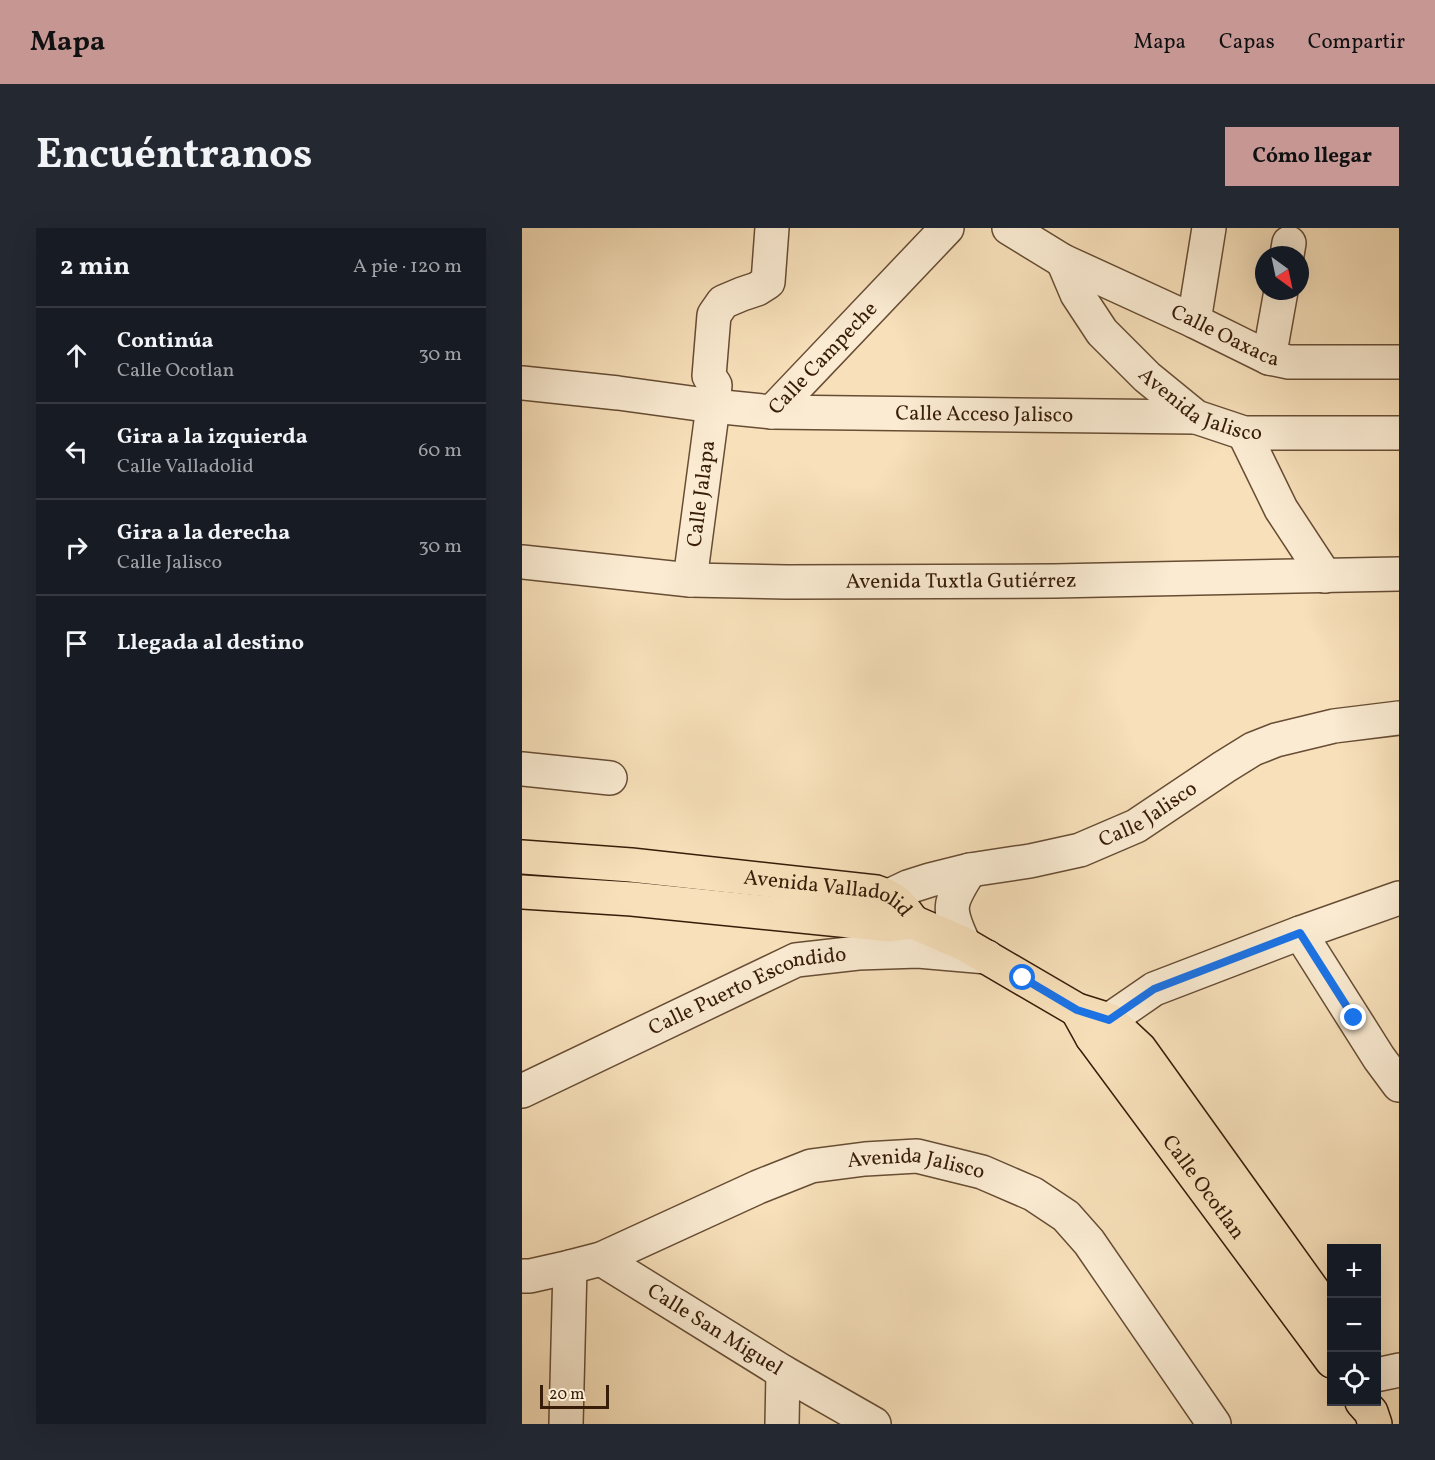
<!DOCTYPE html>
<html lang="es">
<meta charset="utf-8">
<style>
:root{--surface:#171b24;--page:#242831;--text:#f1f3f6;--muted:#9ea1a6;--line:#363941;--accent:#c59692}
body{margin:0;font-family:Vollkorn,serif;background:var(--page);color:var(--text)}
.controls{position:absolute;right:18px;bottom:18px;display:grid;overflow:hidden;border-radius:0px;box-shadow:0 6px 24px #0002}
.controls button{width:54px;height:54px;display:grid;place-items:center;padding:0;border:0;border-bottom:2px solid var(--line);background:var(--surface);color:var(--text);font:30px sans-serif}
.compass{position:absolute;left:733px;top:18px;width:54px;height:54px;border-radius:50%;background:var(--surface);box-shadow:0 6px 24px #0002;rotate:147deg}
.scale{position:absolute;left:18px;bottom:15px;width:69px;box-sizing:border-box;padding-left:6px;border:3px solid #371c08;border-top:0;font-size:16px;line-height:21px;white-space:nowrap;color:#371c08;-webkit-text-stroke:4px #faebd2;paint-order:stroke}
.stop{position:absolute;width:18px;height:18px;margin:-14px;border:4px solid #1a73e8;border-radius:50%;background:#fff}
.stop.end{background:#1a73e8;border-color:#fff;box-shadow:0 2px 6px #0008}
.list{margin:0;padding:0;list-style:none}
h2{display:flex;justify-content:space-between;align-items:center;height:78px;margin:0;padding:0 24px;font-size:26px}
h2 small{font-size:20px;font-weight:400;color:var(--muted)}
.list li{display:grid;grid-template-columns:39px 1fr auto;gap:18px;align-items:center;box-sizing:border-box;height:96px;padding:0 24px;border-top:2px solid var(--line)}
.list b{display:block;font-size:22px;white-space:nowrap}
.list p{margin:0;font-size:20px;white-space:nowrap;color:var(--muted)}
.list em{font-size:20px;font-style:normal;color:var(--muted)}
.icon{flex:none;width:33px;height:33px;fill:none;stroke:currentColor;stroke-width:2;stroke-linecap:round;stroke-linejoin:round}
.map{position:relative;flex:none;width:877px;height:1196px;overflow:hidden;border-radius:0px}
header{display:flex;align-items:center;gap:36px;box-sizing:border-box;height:84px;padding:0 30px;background:var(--accent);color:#111}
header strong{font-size:28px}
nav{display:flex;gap:33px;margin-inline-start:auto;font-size:21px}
.intro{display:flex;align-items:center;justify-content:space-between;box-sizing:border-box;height:144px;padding:0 36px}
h1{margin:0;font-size:42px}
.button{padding:15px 27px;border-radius:0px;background:var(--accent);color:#111;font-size:21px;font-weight:700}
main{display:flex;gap:36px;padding:0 36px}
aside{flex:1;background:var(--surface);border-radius:0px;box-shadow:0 6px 24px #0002}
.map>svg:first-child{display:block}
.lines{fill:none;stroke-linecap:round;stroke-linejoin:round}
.minor-casing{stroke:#674d34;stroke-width:36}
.major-casing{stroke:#371c08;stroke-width:36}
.minor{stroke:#faebd2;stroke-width:33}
.major{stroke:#f7e0ba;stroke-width:33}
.route{stroke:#1a73e8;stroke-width:8}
.labels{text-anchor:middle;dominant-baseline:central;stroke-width:6;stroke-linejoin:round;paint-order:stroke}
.street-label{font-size:21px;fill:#371c08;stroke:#faebd2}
</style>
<header>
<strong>Mapa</strong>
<nav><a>Mapa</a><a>Capas</a><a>Compartir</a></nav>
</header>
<div class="intro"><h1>Encuéntranos</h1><a class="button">Cómo llegar</a></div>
<main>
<aside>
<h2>2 min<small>A pie · 120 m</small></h2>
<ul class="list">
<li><svg class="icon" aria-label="ahead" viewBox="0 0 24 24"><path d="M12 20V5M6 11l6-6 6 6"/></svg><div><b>Continúa</b><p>Calle Ocotlan</p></div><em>30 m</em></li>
<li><svg class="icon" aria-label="left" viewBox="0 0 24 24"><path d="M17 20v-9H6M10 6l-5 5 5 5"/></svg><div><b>Gira a la izquierda</b><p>Calle Valladolid</p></div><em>60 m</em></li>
<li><svg class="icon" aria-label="right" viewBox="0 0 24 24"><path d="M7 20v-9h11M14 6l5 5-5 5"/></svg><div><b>Gira a la derecha</b><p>Calle Jalisco</p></div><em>30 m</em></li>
<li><svg class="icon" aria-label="arrive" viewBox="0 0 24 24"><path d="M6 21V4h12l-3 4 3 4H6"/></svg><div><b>Llegada al destino</b></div></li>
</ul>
</aside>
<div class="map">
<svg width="877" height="1196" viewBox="0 0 877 1196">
<rect width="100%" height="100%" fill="#f7e0ba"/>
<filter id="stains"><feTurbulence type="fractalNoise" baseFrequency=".00333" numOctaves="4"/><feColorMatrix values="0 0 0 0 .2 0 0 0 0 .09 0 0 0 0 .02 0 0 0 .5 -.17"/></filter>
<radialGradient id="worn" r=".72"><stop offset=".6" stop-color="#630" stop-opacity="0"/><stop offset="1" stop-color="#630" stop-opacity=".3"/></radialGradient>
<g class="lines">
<g class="minor-casing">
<g id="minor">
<path id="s1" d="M487 0 541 33 672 93 747 130 767 134H877"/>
<path d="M765 27 767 15"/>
<path id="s2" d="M541 33 555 66 580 104 625 149 674 189 722 205H877"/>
<path d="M672 93 687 0"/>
<path d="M747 130 759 63"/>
<path id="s3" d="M0 155 96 165 191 178 250 184 674 189"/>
<path id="s4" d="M250 184 425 0"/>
<path d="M722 205 759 281 803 348"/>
<path id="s5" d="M0 334 168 352 265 354 532 353 877 346"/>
<path id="s6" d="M168 352 191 178 193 157 187 148 192 87 201 74 220 66 235 61 246 54 250 0"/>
<path d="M0 541 88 550"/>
<path id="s7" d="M367 668 386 659 408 652 448 642 508 633 558 622 614 598 702 539 731 521 754 512 812 498 877 490"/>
<path d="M778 705 857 830 877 857"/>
<path d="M442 716C425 680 426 676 448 642"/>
<path d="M570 809 587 792 632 761 778 705 877 670"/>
<path id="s8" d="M0 863 274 732 336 725 396 723 465 729"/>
<path id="s9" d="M79 1031 261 1144 352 1196"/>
<path id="s10" d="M0 1048H8L48 1039 79 1031 236 959 289 938 343 931 395 928 460 944 511 966 544 988 567 1014 692 1196"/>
<path d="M854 1147 877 1142"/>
<path d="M44 1196 48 1039"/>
<path d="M260 1196 261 1144"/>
</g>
</g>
<g class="major-casing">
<g id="major">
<path id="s11" d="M0 629 109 637 354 664C375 671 378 676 391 694"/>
<path d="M0 664 110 671 368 697 391 694"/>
<path d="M391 694 442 716 555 782 587 792 618 821 810 1089"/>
<path id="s12" d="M555 782 570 809 810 1133"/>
<path d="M840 1174 849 1184 853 1196"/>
</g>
</g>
<use href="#minor" class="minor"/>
<use href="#major" class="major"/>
</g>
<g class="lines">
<path class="route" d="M501 750 555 782 587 792 632 761 778 705 832 790"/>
</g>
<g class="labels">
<g class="street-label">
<text stroke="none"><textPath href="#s1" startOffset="242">Calle Oaxaca</textPath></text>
<text stroke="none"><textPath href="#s4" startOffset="74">Calle Campeche</textPath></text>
<text stroke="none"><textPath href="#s2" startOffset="207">Avenida Jalisco</textPath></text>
<text stroke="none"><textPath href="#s3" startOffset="464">Calle Acceso Jalisco</textPath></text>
<text stroke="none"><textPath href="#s6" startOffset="87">Calle Jalapa</textPath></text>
<text stroke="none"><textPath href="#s5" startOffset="440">Avenida Tuxtla Gutiérrez</textPath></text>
<text stroke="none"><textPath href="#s7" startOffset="274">Calle Jalisco</textPath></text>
<text stroke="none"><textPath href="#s11" startOffset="309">Avenida Valladolid</textPath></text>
<text stroke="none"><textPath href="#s8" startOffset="248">Calle Puerto Escondido</textPath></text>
<text stroke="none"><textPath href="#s10" startOffset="417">Avenida Jalisco</textPath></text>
<text stroke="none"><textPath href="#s12" startOffset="218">Calle Ocotlan</textPath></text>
<text stroke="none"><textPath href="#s9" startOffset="134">Calle San Miguel</textPath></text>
</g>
</g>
<rect width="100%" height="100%" filter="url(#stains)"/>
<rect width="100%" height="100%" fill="url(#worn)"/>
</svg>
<div class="controls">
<button>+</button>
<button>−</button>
<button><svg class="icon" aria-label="locate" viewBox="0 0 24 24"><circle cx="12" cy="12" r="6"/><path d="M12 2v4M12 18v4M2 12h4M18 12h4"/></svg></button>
</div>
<svg class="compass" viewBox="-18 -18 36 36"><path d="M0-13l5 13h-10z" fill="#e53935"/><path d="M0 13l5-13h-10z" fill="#9ea1a6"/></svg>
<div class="scale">20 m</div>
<div class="stop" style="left:501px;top:750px"></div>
<div class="stop end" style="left:832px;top:790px"></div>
</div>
</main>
